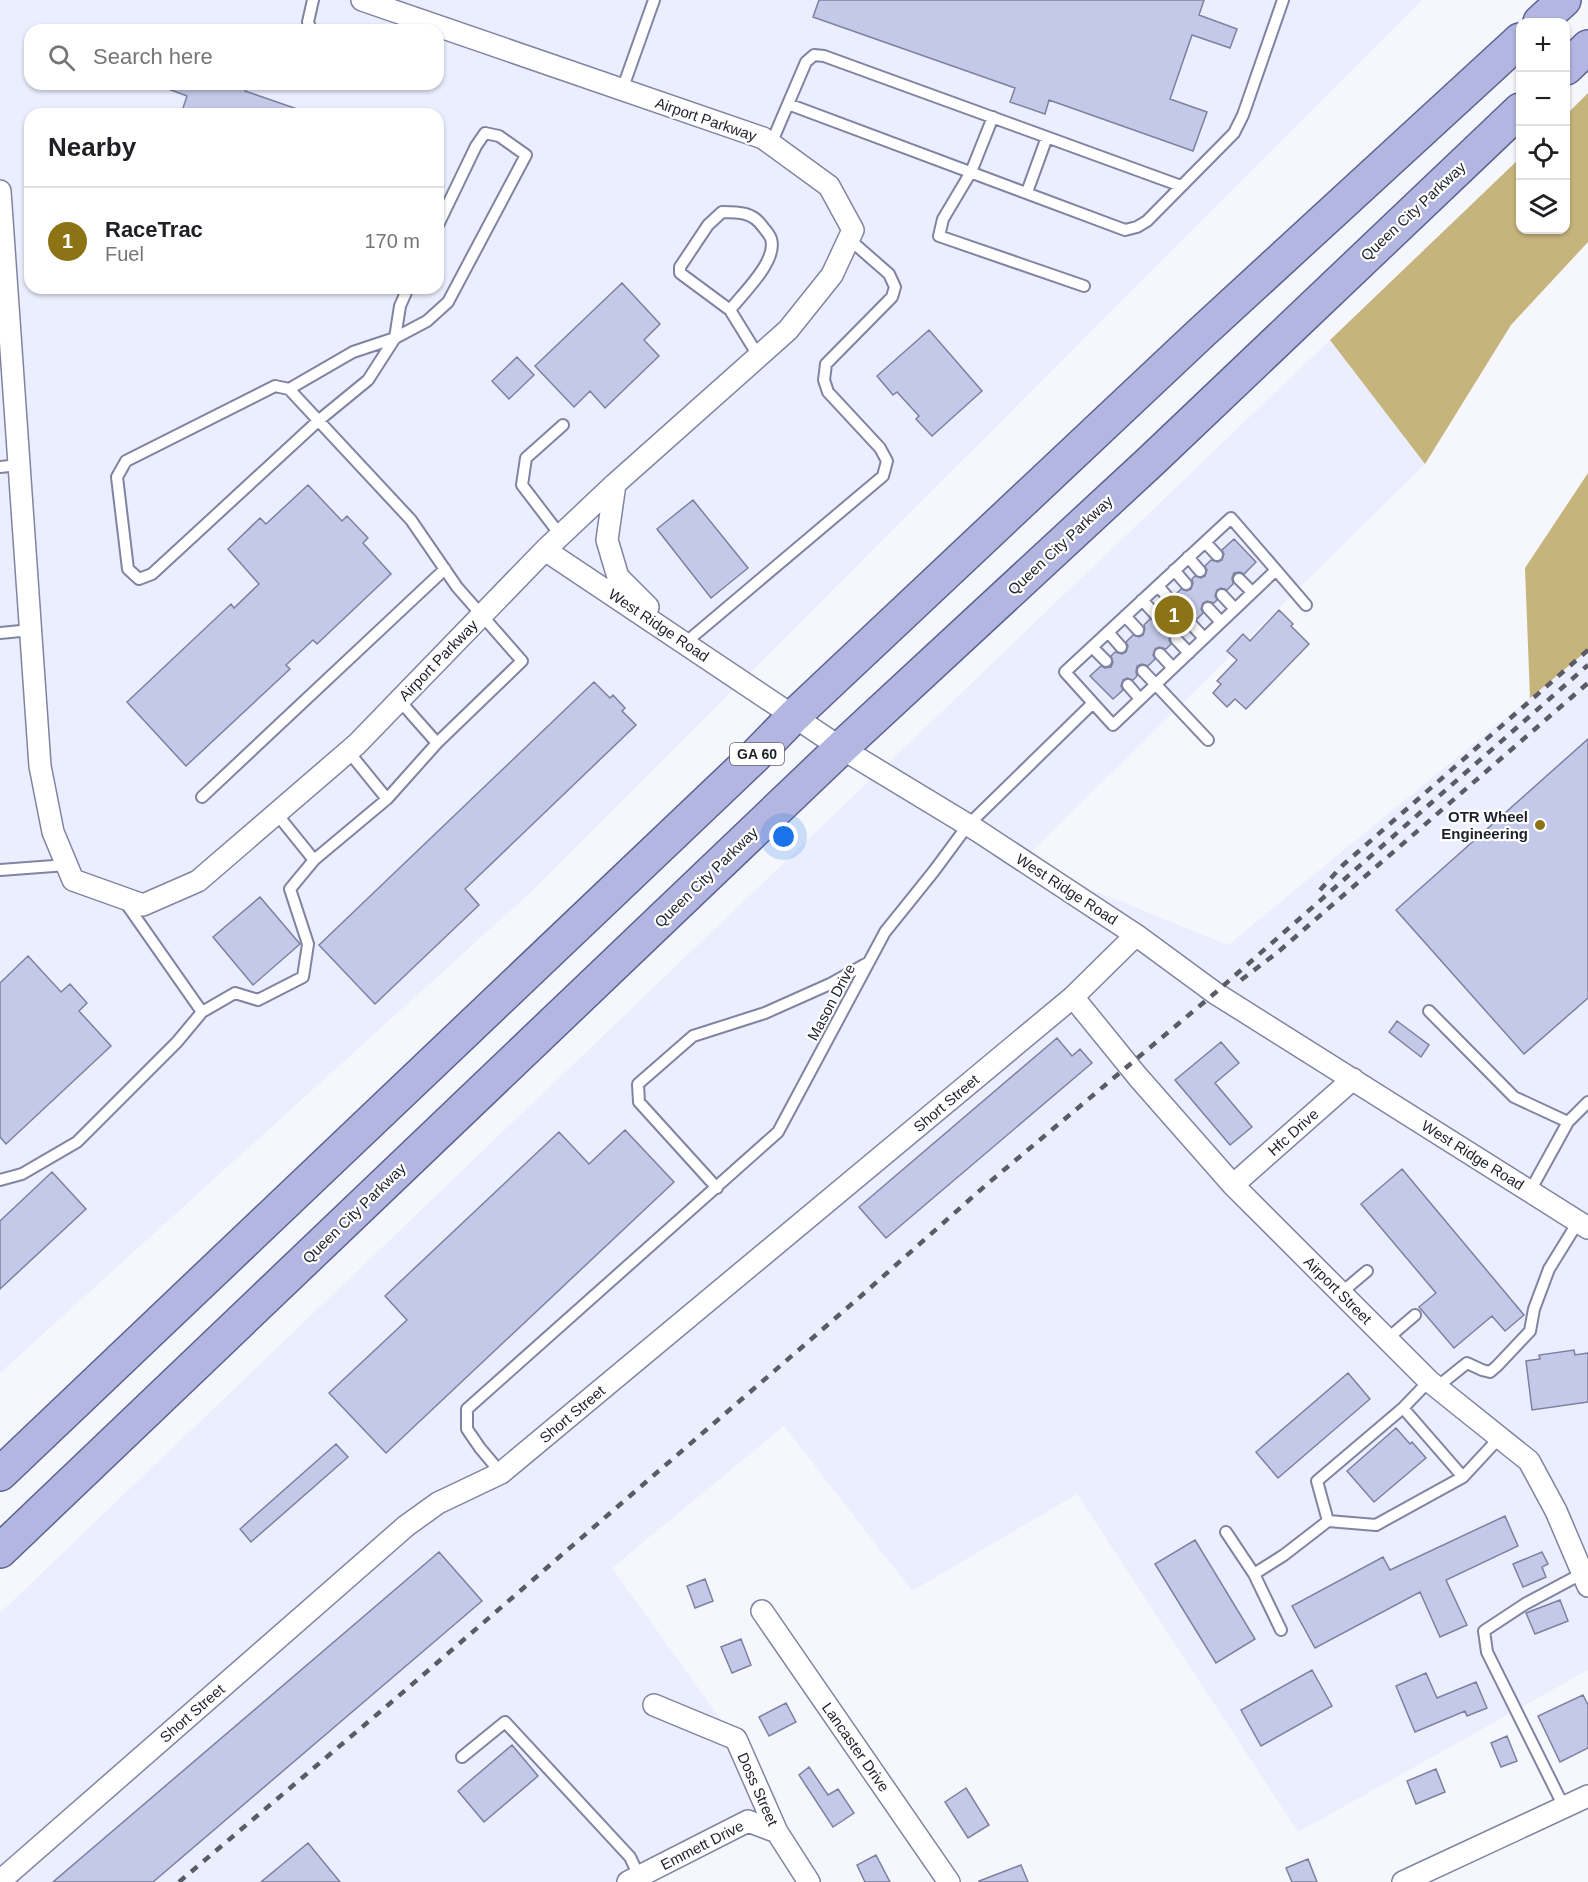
<!DOCTYPE html>
<meta charset="utf-8">
<style>
:root{--surface:#fff;--page:#f6f6f6;--text:#202124;--muted:#757577;--line:#e0e0e0;--accent:#8c7316}
body{margin:0;font-family:Arial,sans-serif;background:var(--page);color:var(--text)}
.controls{position:absolute;right:18px;top:18px;display:grid;overflow:hidden;border-radius:12px;box-shadow:0 2px 4px #0004}
.controls button{width:54px;height:54px;display:grid;place-items:center;padding:0;border:0;border-bottom:2px solid var(--line);background:var(--surface);color:var(--text);font:30px sans-serif}
.you{position:absolute;left:784px;top:837px;width:21px;height:21px;margin:-15px;border:4px solid #fff;border-radius:50%;background:#1a73e8;box-shadow:0 0 0 9px #1a73e833}
.badge{display:grid;place-items:center;width:39px;height:39px;border-radius:50%;background:var(--accent);color:#fff;font-size:20px;font-weight:700}
.pin{position:absolute;translate:-50% -50%;border:3px solid #fff;box-shadow:0 2px 6px #0006}
.list{margin:0;padding:0;list-style:none}
h2{display:flex;justify-content:space-between;align-items:center;height:78px;margin:0;padding:0 24px;font-size:26px}
h2 small{font-size:20px;font-weight:400;color:var(--muted)}
.list li{display:grid;grid-template-columns:39px 1fr auto;gap:18px;align-items:center;box-sizing:border-box;height:108px;padding:0 24px;border-top:2px solid var(--line)}
.list b{display:block;font-size:22px;white-space:nowrap}
.list p{margin:0;font-size:20px;white-space:nowrap;color:var(--muted)}
.list em{font-size:20px;font-style:normal;color:var(--muted)}
.icon{flex:none;width:33px;height:33px;fill:none;stroke:currentColor;stroke-width:2;stroke-linecap:round;stroke-linejoin:round}
.map{position:relative;flex:none;width:1588px;height:1882px;overflow:hidden}
.search{position:absolute;background:var(--surface);box-shadow:0 2px 4px #0004;left:24px;top:24px;width:420px;height:66px;display:flex;align-items:center;gap:15px;box-sizing:border-box;padding:0 21px;border-radius:18px;color:var(--muted);font-size:22px}
.panel{position:absolute;background:var(--surface);box-shadow:0 2px 4px #0004;left:24px;top:108px;width:420px;height:186px;border-radius:18px}
.map>svg:first-child{display:block}
.built{fill:#ebeefe;fill-rule:evenodd}
.forest{fill:#c6b47d}
.building{fill:#c4c9ea;stroke:#7d819f;stroke-width:1.5}
.lines{fill:none;stroke-linecap:round;stroke-linejoin:round}
.service-casing{stroke:#8084a2;stroke-width:14}
.minor-casing{stroke:#8084a2;stroke-width:24}
.primary-casing{stroke:#5c6293;stroke-width:36}
.service{stroke:#fff;stroke-width:10}
.minor{stroke:#fff;stroke-width:21}
.primary{stroke:#b2b6e0;stroke-width:33}
.rail{stroke:#5a5b65;stroke-width:4.5;stroke-dasharray:8 8;stroke-linecap:butt}
.poi-dot{fill:#8c7316;stroke:#fff;stroke-width:2}
.labels{text-anchor:middle;dominant-baseline:central;stroke-width:4.5;stroke-linejoin:round;paint-order:stroke}
.shield{fill:#fff;stroke:#62636b;stroke-width:1.5}
.shield-label{font-size:14px;font-weight:bold;fill:#1e202b}
.street-label{font-size:15px;fill:#1e202b;stroke:#fff}
.poi-label{font-size:15px;font-weight:bold;fill:#1e202b;stroke:#fff;text-anchor:end}
</style>
<div class="map">
<svg width="1588" height="1882" viewBox="0 0 1588 1882">
<rect width="100%" height="100%" fill="#f6f7fd"/>
<path class="built" d="M0 0H1422L532 891 0 1373ZM30 30H438V84H30ZM30 114H438V288H30Z
M1330 340 1425 464 1022 861 1228 945 1588 650V1670L1298 1832 1077 1494 912 1591 784 1426 612 1568 778 1799 644 1882H0V1613Z"/>
<path class="forest" d="M1588 93V242L1511 325 1425 464 1330 340 1520 158V230H1566V115Z
M1588 473V650L1530 698 1525 568Z"/>
<path class="building" d="M819 0H1204L1199 15 1237 29 1230 48 1192 35 1170 99 1207 112 1193 151 1049 100 1045 114 1010 102 1015 88 813 17Z
M160 84H247L245 91 306 112V114H181L187 96 160 86Z
M622 283 660 324 644 340 659 356 605 408 590 391 574 407 535 366Z
M929 330 982 391 932 436 916 419 919 416 897 392 893 395 877 376Z
M517 357 534 375 509 399 492 381Z
M308 485 342 521 347 516 368 538 363 543 391 574 317 644 313 640 286 665 290 669 186 766 127 702 231 604 234 608 259 584 228 549 260 518 266 524Z
M693 500 748 568 711 598 657 529Z
M1234 539 1256 562 1244 574 1240 572 1234 573 1232 578 1233 584 1227 590 1221 588 1217 590 1215 596 1217 600 1214 603 1207 601 1203 603 1201 609 1203 613 1197 619 1190 617 1186 619 1184 625 1186 630 1181 634 1175 632 1171 634 1169 640 1171 644 1166 649 1159 647 1155 649 1153 655 1155 659 1148 666 1142 664 1137 666 1136 672 1137 676 1133 680 1127 678 1123 680 1121 686 1123 690 1113 699 1090 676 1101 666 1105 668 1111 667 1113 662 1111 656 1115 652 1122 654 1126 652 1128 646 1126 642 1133 635 1139 637 1143 635 1145 629 1144 625 1150 619 1156 621 1160 619 1162 613 1160 609 1164 605 1171 607 1175 605 1177 599 1175 595 1181 589 1187 591 1191 589 1193 583 1192 579 1195 576 1201 578 1205 576 1207 570 1205 566 1211 560 1218 562 1222 560 1224 554 1222 550Z
M1279 610 1293 624 1291 626 1309 644 1246 709 1235 699 1227 707 1213 693 1221 684 1217 681 1237 660 1227 651 1243 634 1250 641Z
M594 682 610 698 613 695 625 708 622 711 636 725 465 889 479 905 375 1004 319 945Z
M1588 739V998L1524 1054 1396 910Z
M260 897 300 944 253 985 213 937Z
M28 956 61 992 70 984 87 1003 79 1011 111 1046 6 1144 0 1137V983Z
M1397 1021 1429 1045 1421 1057 1389 1032Z
M1057 1038 1072 1056 1080 1049 1092 1063 886 1238 859 1207Z
M1221 1042 1239 1063 1215 1083 1252 1127 1230 1145 1175 1080Z
M625 1130 674 1182 386 1453 329 1393 407 1320 385 1296 559 1132 589 1164Z
M1402 1169 1524 1315 1505 1331 1492 1316 1454 1348 1419 1307 1436 1293 1361 1204Z
M52 1172 86 1209 0 1289V1221Z
M1574 1350 1575 1355 1588 1353V1402L1532 1410 1526 1361 1540 1359 1539 1355Z
M1348 1373 1370 1399 1278 1478 1256 1452Z
M1396 1428 1410 1444 1412 1442 1426 1458 1374 1502 1347 1471Z
M336 1444 348 1457 251 1542 240 1529Z
M1505 1516 1518 1546 1446 1580 1467 1625 1440 1637 1420 1592 1315 1648 1292 1606 1383 1557 1390 1570Z
M1195 1540 1255 1639 1216 1663 1155 1564Z
M439 1552 482 1601 153 1882H53Z
M1542 1552 1548 1564 1542 1567 1546 1577 1523 1587 1513 1564Z
M705 1579 713 1601 695 1608 687 1586Z
M1560 1600 1568 1621 1535 1634 1526 1613Z
M741 1639 751 1665 732 1673 721 1647Z
M1312 1670 1332 1706 1261 1746 1241 1710Z
M1426 1673 1437 1698 1476 1682 1487 1708 1467 1716 1465 1711 1415 1732 1396 1686Z
M1583 1695 1588 1705V1748L1560 1762 1538 1716Z
M786 1703 796 1722 769 1736 759 1717Z
M1507 1736 1517 1761 1501 1767 1491 1743Z
M512 1745 538 1776 484 1822 458 1791Z
M809 1767 828 1795 838 1789 854 1813 833 1827 799 1775Z
M1436 1769 1445 1792 1416 1804 1407 1781Z
M966 1788 989 1825 968 1838 945 1802Z
M308 1843 340 1882H261Z
M876 1855 890 1882H865L857 1865Z
M1308 1859 1317 1882H1292L1286 1868Z
M1021 1865 1028 1882H979V1881Z"/>
<g class="lines">
<g class="service-casing">
<path id="service" d="M311 30 308 22 313 0
M622 90 654 0
M788 104 806 62 814 55 824 56 1181 186
M993 117 971 172 943 219 939 236 1084 286
M771 144 788 104 1125 230 1137 227 1147 221 1234 133 1243 115 1283 0
M1027 192 1047 137
M730 310C742 294 778 261 771 239 770 235 766 231 763 227 753 212 739 212 722 212L708 225 680 267V273L730 310 759 357
M289 389 353 352 395 338 400 306 408 288
M0 467 18 465
M561 536 522 485 526 458 563 425
M1205 542 1217 555
M1188 557 1200 571
M1174 570 1186 584
M1276 570 1306 605
M1239 579 1252 592
M1158 586 1170 600
M1222 595 1235 609
M1142 600 1155 614
M1208 608 1221 622
M1125 616 1138 630
M1191 624 1204 638
M1108 632 1121 647
M0 633 31 630
M1176 639 1189 653
M685 643 883 476 887 461 880 448 828 392 824 380 826 364 892 297 895 287 889 274 849 239
M1092 647 1106 661
M1160 654 1173 668
M1143 671 1208 740
M1128 685 1140 699
M437 743 522 661 457 587 411 520 289 389 275 386 126 461 117 477 128 569 139 579 152 574 318 421 368 380 395 338 427 321 448 302 526 155 499 136 485 133 476 146 438 225
M202 797 445 569
M387 799 437 743 399 700
M314 860 387 799 348 751
M0 870 67 865
M1429 1011 1514 1097 1568 1122
M202 1012 235 993 258 1000 303 977 308 944 290 889 314 860 276 813
M0 1180 22 1174 77 1142 177 1042 202 1012 125 902
M717 1188 639 1102 638 1084 693 1036 765 1013 830 984 869 962
M1530 1191 1568 1122 1588 1102
M1341 1293 1367 1271
M1387 1339 1415 1315
M1437 1387 1467 1363 1482 1370 1490 1372 1497 1366 1530 1331 1534 1309 1549 1269 1578 1222
M1403 1408 1463 1477
M501 1473 480 1448 467 1429V1409L778 1132 885 932 934 871 968 825 1093 703 1065 672 1231 518 1276 570 1113 725 1093 703
M1328 1521 1317 1481 1403 1408 1429 1381
M1226 1532 1254 1574 1281 1630
M1254 1574 1284 1555 1328 1521 1376 1525 1463 1477 1500 1437
M462 1757 505 1722 630 1857 639 1876
M1564 1807 1487 1652 1484 1631 1525 1604 1583 1573"/>
</g>
<g class="minor-casing">
<path id="minor" d="M0 191 40 766 53 832 73 880 143 905 198 881 357 744 545 550 615 484 788 330 832 275 853 230 829 186 763 138 362 0
M615 484 607 540 618 577 648 607
M545 550 841 748 978 831 1051 879 1136 935 1215 993 1588 1228
M1073 997 1138 1077 1233 1185 1429 1381 1529 1461 1556 1511 1588 1586
M1233 1185 1353 1079
M762 1611 949 1882
M654 1705 736 1739 777 1832 809 1882
M2 1882 7 1875 406 1526 438 1503 501 1473 1073 997 1136 935
M628 1882 748 1821 777 1832
M1403 1882 1588 1796"/>
</g>
<g class="primary-casing">
<path id="primary" d="M1540 22 1564 0
M1566 68 1588 47
M0 1474 754 757 794 716 1200 334 1520 40
M0 1551 841 748 1151 461 1520 110"/>
</g>
<use href="#service" class="service"/>
<use href="#minor" class="minor"/>
<use href="#primary" class="primary"/>
<path class="rail" d="M1320 890 1343 865 1588 650
M1241 980 1278 952 1588 683
M179 1882 394 1700 861 1296 986 1185 1215 993 1588 665"/>
</g>
<circle class="poi-dot" cx="1540" cy="825" r="6"/>
<g class="labels">
<rect class="shield" x="730" y="743" width="54" height="22" rx="4.5"/>
<g class="shield-label">
<text x="757" y="754">GA 60</text>
</g>
<g class="street-label">
<text transform="translate(706 119) rotate(19)">Airport Parkway</text>
<text transform="translate(1413 211) rotate(-43)">Queen City Parkway</text>
<text transform="translate(1060 545) rotate(-43)">Queen City Parkway</text>
<text transform="translate(659 625) rotate(34)">West Ridge Road</text>
<text transform="translate(438 660) rotate(-46)">Airport Parkway</text>
<text transform="translate(706 877) rotate(-44)">Queen City Parkway</text>
<text transform="translate(1067 889) rotate(33)">West Ridge Road</text>
<text transform="translate(831 1002) rotate(-62)">Mason Drive</text>
<text transform="translate(946 1103) rotate(-40)">Short Street</text>
<text transform="translate(1293 1132) rotate(-42)">Hfc Drive</text>
<text transform="translate(1473 1155) rotate(32)">West Ridge Road</text>
<text transform="translate(354 1213) rotate(-44)">Queen City Parkway</text>
<text transform="translate(1338 1290) rotate(45)">Airport Street</text>
<text transform="translate(572 1414) rotate(-40)">Short Street</text>
<text transform="translate(192 1713) rotate(-41)">Short Street</text>
<text transform="translate(856 1747) rotate(55)">Lancaster Drive</text>
<text transform="translate(758 1789) rotate(66)">Doss Street</text>
<text transform="translate(702 1845) rotate(-27)">Emmett Drive</text>
</g>
<g class="poi-label">
<text x="1528" y="816">OTR Wheel<tspan x="1528" dy="17">Engineering</tspan></text>
</g>
</g>
</svg>
<div class="controls">
<button>+</button>
<button>−</button>
<button><svg class="icon" aria-label="locate" viewBox="0 0 24 24"><circle cx="12" cy="12" r="6"/><path d="M12 2v4M12 18v4M2 12h4M18 12h4"/></svg></button>
<button><svg class="icon" aria-label="layers" viewBox="0 0 24 24"><path d="M12 4l9 5-9 5-9-5zM3 14l9 5 9-5"/></svg></button>
</div>
<div class="you"></div>
<div class="pin badge" style="left:1174px;top:615px">1</div>
<div class="search"><svg class="icon" aria-label="search" viewBox="0 0 24 24"><circle cx="10" cy="10" r="6"/><path d="M15 15l6 6"/></svg>Search here</div>
<section class="panel">
<h2>Nearby<small></small></h2>
<ul class="list">
<li><span class="badge">1</span><div><b>RaceTrac</b><p>Fuel</p></div><em>170 m</em></li>
</ul>
</section>
</div>
